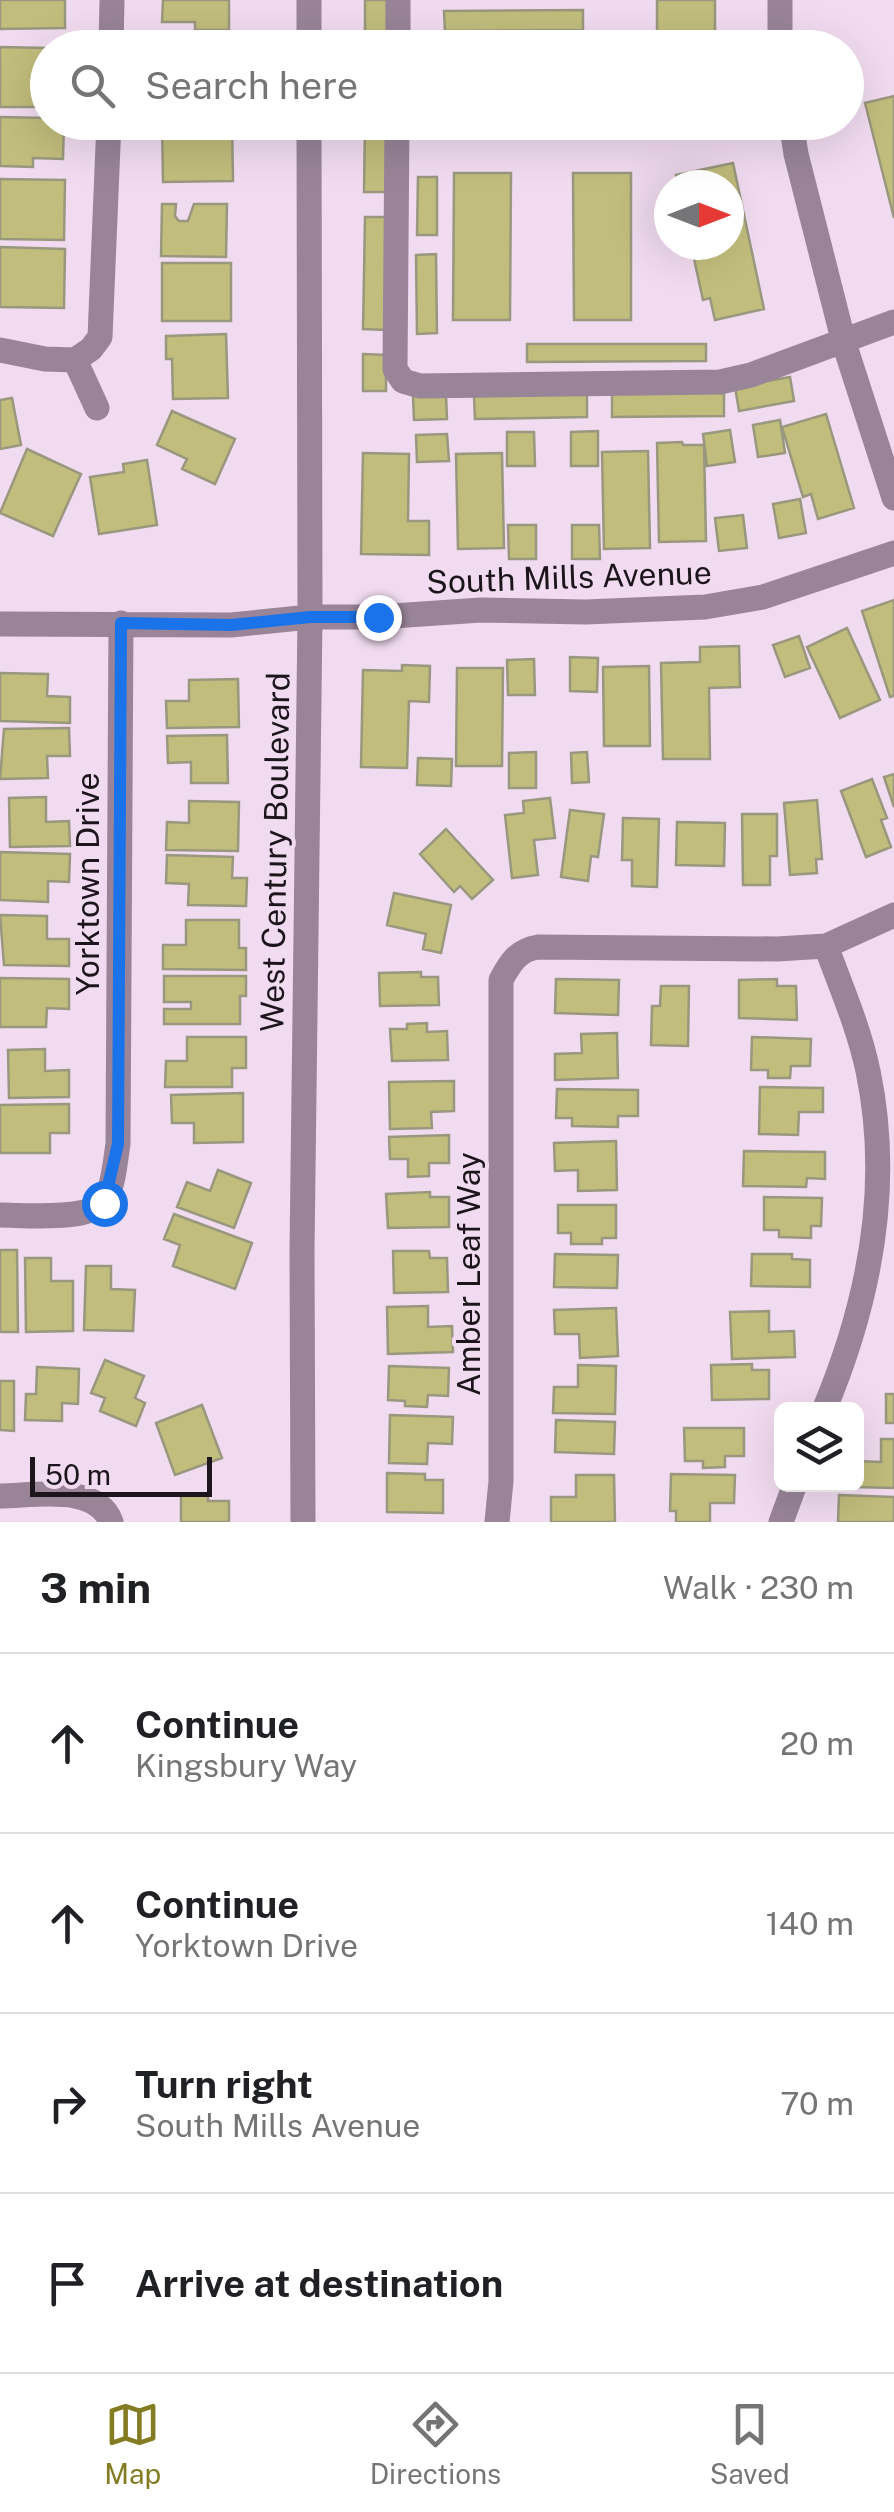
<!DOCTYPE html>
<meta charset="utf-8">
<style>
:root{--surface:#fff;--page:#f2f2f2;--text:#202124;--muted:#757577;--line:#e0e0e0;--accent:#837c23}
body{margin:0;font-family:"Public Sans",sans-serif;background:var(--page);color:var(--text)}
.controls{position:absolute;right:30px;bottom:30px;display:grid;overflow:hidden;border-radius:15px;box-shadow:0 10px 40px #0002}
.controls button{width:90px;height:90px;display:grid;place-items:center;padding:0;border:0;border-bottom:2px solid var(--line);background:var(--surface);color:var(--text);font:50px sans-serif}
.compass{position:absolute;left:654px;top:170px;width:90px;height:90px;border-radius:50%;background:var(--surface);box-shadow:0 10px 40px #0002;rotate:90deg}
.scale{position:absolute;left:30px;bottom:25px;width:182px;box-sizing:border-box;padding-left:10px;border:5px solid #1c151c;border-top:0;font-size:28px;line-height:35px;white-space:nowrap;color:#1c151c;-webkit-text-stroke:8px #f1dbf0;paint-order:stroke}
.stop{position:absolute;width:30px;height:30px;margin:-22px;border:8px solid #1a73e8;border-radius:50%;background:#fff}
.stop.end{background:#1a73e8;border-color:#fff;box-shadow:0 2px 10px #0008}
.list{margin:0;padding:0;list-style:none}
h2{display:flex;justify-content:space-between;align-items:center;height:130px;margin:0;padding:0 40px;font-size:42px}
h2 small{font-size:32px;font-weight:400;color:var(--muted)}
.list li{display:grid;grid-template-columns:65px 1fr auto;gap:30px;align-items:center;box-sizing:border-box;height:180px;padding:0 40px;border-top:2px solid var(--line)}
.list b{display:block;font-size:38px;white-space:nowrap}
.list p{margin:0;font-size:32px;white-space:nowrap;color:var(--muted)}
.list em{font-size:32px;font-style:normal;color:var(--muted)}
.icon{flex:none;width:55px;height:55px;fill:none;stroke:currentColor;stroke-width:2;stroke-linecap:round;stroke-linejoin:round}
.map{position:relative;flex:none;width:894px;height:1522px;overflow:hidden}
.search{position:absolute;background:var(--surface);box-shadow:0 10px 40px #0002;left:30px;right:30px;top:30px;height:110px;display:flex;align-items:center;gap:25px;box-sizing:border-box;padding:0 35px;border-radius:55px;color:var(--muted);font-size:38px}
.sheet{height:850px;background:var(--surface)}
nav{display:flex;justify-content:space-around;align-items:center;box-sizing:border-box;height:140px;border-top:2px solid var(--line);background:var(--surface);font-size:28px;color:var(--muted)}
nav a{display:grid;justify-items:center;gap:5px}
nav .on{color:var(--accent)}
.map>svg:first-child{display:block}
.building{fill:#c1bd7c;stroke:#99987e;stroke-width:2.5}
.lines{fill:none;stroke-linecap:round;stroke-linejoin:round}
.minor{stroke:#998498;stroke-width:25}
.route{stroke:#1a73e8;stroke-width:12}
.labels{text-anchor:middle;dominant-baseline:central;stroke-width:8;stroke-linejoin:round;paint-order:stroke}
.street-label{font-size:32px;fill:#1c151c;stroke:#f1dbf0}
</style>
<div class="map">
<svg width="894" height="1522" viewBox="0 0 894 1522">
<rect width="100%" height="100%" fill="#f1dbf0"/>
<path class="building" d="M0 0H65V28L0 29Z
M163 0H229V30H195V22H162Z
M365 0H387V48H365Z
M657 0H715V48H657Z
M583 10V30L445 31 444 11Z
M0 47 48 48V107H0Z
M894 96V218L865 103Z
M0 117 48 118V122H64L63 159 33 158V167L0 166Z
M162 122H232L233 181 163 182Z
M365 122H388L387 192H364Z
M657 122H715V135H657Z
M733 163 764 309 715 320 710 298 703 300 691 245H729V185H678L676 175Z
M454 173H511L510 320H453Z
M573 173H631V320H574Z
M418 177H437V235H417Z
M0 179 65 180 64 240 0 239Z
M162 204H176L175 216 179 221H188L194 204H227L226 257 161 256Z
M365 217H387L385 330 363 329Z
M0 247 65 249 64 308 0 307Z
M436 254 437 333 417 334 416 255Z
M162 263H231V321H162Z
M226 334 228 398 173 399 172 359H166V336Z
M527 344H706V361L527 362Z
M363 354 386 355V391H363Z
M790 377 794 401 739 411 735 387Z
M724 391V416L612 417V393Z
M587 394V417L475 419 474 396Z
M446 395 447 419 414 420 413 396Z
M12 398 21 445 0 449V400Z
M172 411 235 439 215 484 182 469 187 459 157 445Z
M826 414 854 508 818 519 811 494 803 497 782 427Z
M780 420 785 453 758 457 753 425Z
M730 430 735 462 707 466 703 434Z
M598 431V466H571V432Z
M507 432H534L535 466H507Z
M447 434 449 461 417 462 416 435Z
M682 442 683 445H704L706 541 659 542 657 443Z
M27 449 81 474 53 536 0 513Z
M648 451 650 548 604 549 602 452Z
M363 453 409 454 408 521H429V555L361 554Z
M502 453 504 548 458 549 456 454Z
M147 460 157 525 99 534 90 477 124 472 123 464Z
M800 499 806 533 779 538 773 504Z
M743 515 747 548 719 551 715 518Z
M508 525H536V559H509Z
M572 525H599L600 559H572Z
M894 600V696L890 697 862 611Z
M847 628 880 700 840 718 807 647Z
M799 636 810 668 785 677 773 645Z
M739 646 740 687 709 688 710 759H663L661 663 700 662V647Z
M570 657 598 658 597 692 570 691Z
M534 659 535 695H508L507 660Z
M402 665 430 666 429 702 409 701 407 768 361 767 363 670 402 671Z
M649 666 650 746H604L603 667Z
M457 668H503L502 766H456Z
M0 673 48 674 47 696 70 697V723L0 721Z
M238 679 239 727 167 728 166 701H189V680Z
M69 728 70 756H47L48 778 0 779 4 729Z
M227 735 228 783H191V762L168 763 167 736Z
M536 752V788H509V753Z
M587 752 589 782 572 783 571 753Z
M418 758 452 759 451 786 417 785Z
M894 774V807L884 777Z
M872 779 887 818 881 820 891 847 866 857 841 791Z
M46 797V822L69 821 70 846 10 847 9 798Z
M550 798 555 838 534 840 538 875 512 878 505 815 524 813 523 801Z
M817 800 822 859H816L817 873 790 875 784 803Z
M189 801 239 802 238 851 166 850 167 822 189 823Z
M570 810 604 814 598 857 591 856 588 881 561 877Z
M742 814H777V856H770V885H743Z
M623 818 659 819 657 887 632 886V860H622Z
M677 822 725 823 724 866 676 865Z
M446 829 493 880 472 899 460 886 454 892 420 854Z
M0 852 70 854 69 882 48 881V902L0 900Z
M167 855 233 857 232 878H247L246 906 188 905 189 884 166 883Z
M394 893 451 905 441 953 423 949 426 934 387 925Z
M0 915 47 916V939H69V966L4 965Z
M186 920H239V948H246V970L163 969V945H186Z
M421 972V977H438L439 1005 380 1006 379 973Z
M164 976H246V996H240V1024H164V1009H191V1002H164Z
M0 978 69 979V1009L47 1008 46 1027H0Z
M556 979 619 980 618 1015 555 1013Z
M777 979V986H796L797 1020 739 1018V980Z
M661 986H689L688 1046 651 1045 652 1006H660Z
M427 1023V1032L447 1031 448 1060 392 1061 390 1029H407V1024Z
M617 1033 618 1078 555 1080V1054L582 1053 581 1034Z
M187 1037H246V1068H232V1087H165L166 1061H187Z
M752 1037 811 1039 810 1066H791L790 1078H768V1070H751Z
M45 1049V1071L69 1070V1097L9 1098 8 1050Z
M454 1081V1111L431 1112 432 1128 390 1129 389 1082Z
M760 1087 823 1088V1112H799L798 1135 759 1134Z
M557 1089 638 1090V1116H618V1127L572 1126V1118H556Z
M243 1093V1142L194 1143V1123H172L171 1095Z
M69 1104V1133H50V1153H0V1105Z
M449 1135V1163H429V1176L408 1177V1159H390L389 1137Z
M616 1141 617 1190 578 1191V1170L555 1171 554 1143Z
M744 1151 825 1152V1179L807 1178 806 1187 743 1186Z
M218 1170 251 1183 234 1228 177 1207 187 1182 210 1191Z
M430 1192V1197H449V1227L388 1228 386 1194Z
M764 1197 822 1198 821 1226H811V1238L779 1237V1230H764Z
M558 1205H616V1238H602V1244H571V1233H558Z
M174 1214 252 1243 235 1289 173 1266 180 1245 164 1239Z
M0 1250H17L18 1332H0Z
M393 1251H429L430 1258H447L448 1292 394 1293Z
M555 1254 618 1255 617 1288 554 1287Z
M752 1254H792V1259L810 1260V1287L751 1286Z
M25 1258H51V1281H73V1331L26 1332Z
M86 1266H111V1289L135 1290 133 1331 84 1330Z
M428 1306V1327L452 1326 453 1352 388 1354 387 1307Z
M616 1308 618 1356 580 1358 579 1334H555L554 1310Z
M769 1311V1332L794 1331 795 1357 732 1359 730 1312Z
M105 1360 144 1376 135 1398 145 1403 136 1426 100 1411 105 1398 91 1393Z
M752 1364V1370H769V1399L712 1400 711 1365Z
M578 1365 616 1366 615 1414 553 1413 554 1387H578Z
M389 1366 449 1368 448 1396 428 1395 427 1407 405 1406V1401L388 1400Z
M37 1367 79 1369 78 1404 62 1403V1421L25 1420 26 1394H36Z
M0 1381H14V1431L0 1430Z
M886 1394H894V1423H886Z
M202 1405 222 1458 175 1475 156 1423Z
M390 1415 453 1417 452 1444 428 1443 427 1464 389 1463Z
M556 1420 615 1422 614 1454 555 1452Z
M684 1428H744V1456H725V1467L703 1468V1461H685Z
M881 1439H894V1488L855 1487 856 1461 881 1462Z
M387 1473 425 1474V1480H443V1513L387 1512Z
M671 1474 735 1475 734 1503H710V1522H676V1511H670Z
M576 1475H614L615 1522H551V1497H576Z
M181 1494H208V1501H229V1522H181Z
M839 1495 894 1497V1522H838Z"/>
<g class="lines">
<path class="minor" d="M309 0V48
M111 48 112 0
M398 48V0
M780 48V0
M397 122 395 369 403 381 420 386 720 382 751 375 894 322
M791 122 796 154 844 343 894 498
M0 350 45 359 75 360
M75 360 91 349 100 337 109 122
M75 360 97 408
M0 624 231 625 310 617H378L481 610 586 612 705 607 763 597 894 553
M0 1215C25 1215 93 1222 106 1199 114 1183 115 1162 118 1144L121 623
M824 1410C869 1303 892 1186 868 1071 859 1028 841 987 826 946
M0 1496C34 1496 97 1483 111 1522
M303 1522 302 1251 310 617 309 122
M497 1522 501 1481V980C510 963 518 950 538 947L777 949 826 946 894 915
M781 1522 795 1484"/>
</g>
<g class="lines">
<path class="route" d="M104 1203 118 1144 121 623 231 625 310 617H378"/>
</g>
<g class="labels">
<g class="street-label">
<text transform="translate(569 577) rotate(-2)">South Mills Avenue</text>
<text transform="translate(275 852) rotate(-89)">West Century Boulevard</text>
<text transform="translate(87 884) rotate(-90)">Yorktown Drive</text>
<text transform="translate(468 1274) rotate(-90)">Amber Leaf Way</text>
</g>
</g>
</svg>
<div class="controls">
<button><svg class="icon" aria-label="layers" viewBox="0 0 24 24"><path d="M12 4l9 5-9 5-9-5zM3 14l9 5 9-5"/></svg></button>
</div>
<svg class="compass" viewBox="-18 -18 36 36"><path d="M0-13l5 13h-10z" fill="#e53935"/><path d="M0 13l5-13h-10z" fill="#757577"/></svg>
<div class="scale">50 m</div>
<div class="stop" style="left:104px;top:1203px"></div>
<div class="stop end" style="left:378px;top:617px"></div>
<div class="search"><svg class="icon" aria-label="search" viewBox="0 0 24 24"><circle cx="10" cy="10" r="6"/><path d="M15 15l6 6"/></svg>Search here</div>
</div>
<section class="sheet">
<h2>3 min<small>Walk · 230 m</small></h2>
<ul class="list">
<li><svg class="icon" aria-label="ahead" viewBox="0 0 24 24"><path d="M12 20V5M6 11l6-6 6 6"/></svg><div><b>Continue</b><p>Kingsbury Way</p></div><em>20 m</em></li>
<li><svg class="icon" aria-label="ahead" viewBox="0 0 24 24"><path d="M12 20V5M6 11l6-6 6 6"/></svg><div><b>Continue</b><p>Yorktown Drive</p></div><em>140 m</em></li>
<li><svg class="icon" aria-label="right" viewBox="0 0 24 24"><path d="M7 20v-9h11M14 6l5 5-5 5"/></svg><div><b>Turn right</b><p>South Mills Avenue</p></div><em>70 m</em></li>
<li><svg class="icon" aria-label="arrive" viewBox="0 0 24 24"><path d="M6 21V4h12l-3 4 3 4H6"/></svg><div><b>Arrive at destination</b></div></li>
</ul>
</section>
<nav>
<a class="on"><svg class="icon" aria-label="map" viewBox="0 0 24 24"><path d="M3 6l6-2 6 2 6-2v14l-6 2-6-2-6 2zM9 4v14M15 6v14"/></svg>Map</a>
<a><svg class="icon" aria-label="directions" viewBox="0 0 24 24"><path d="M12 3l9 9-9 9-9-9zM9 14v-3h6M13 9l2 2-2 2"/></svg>Directions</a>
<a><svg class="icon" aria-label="saved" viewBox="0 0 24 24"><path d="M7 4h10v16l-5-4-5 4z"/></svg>Saved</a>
</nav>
